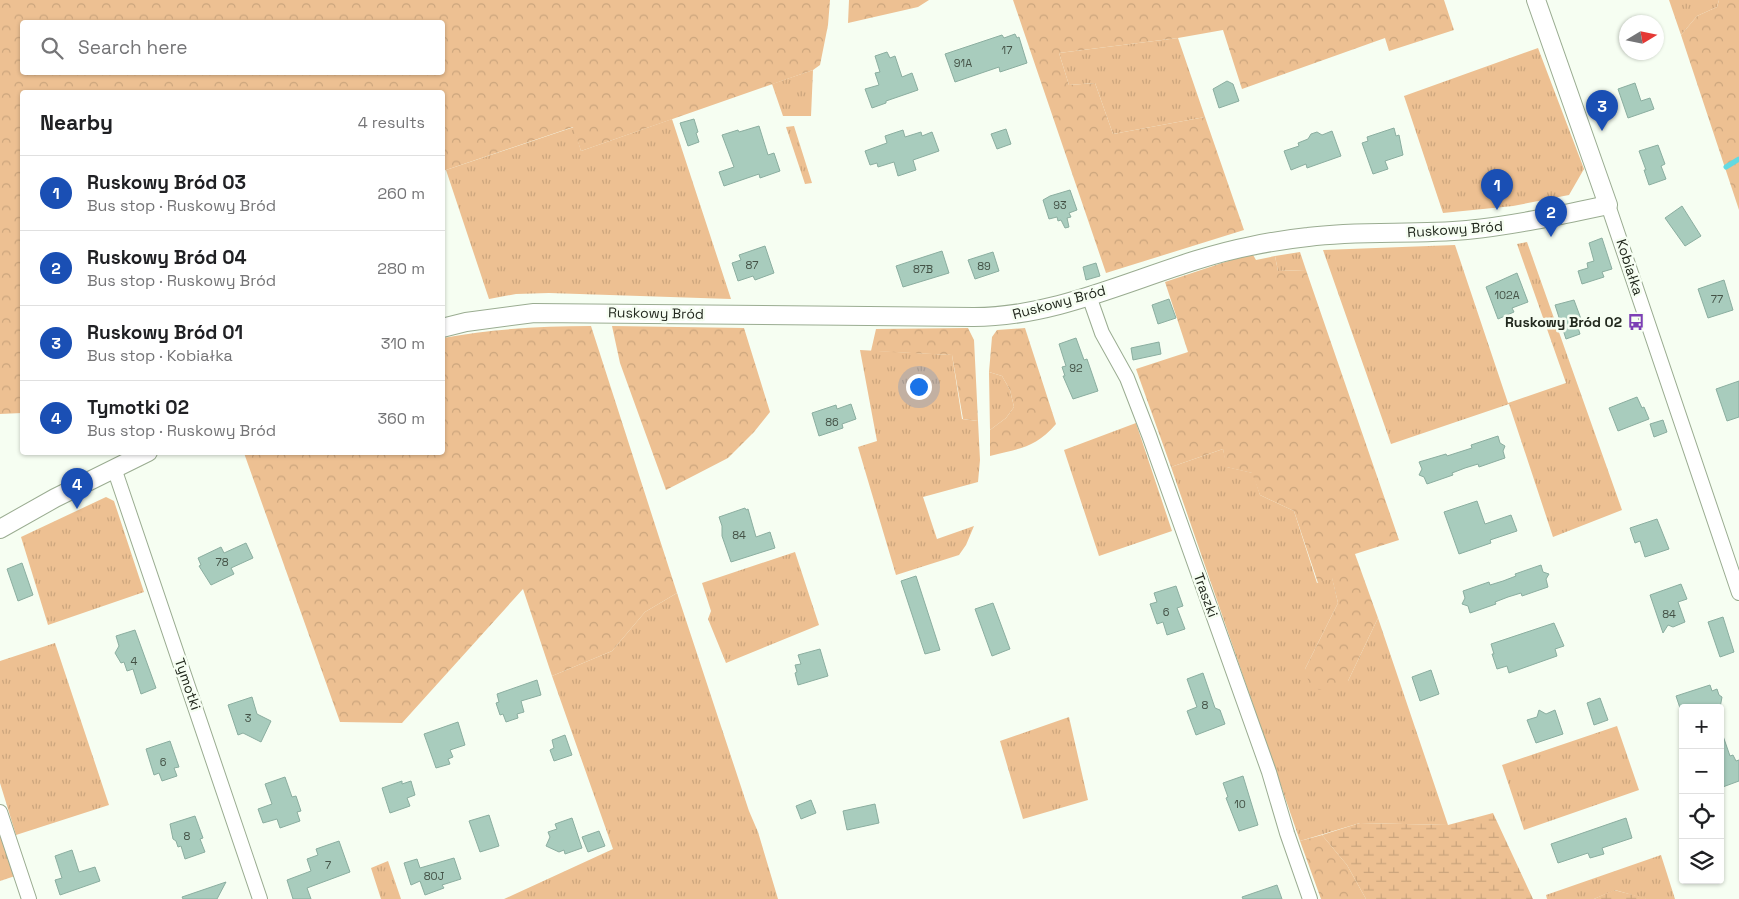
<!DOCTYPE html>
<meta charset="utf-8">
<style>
:root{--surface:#fff;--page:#f6f6f6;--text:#202124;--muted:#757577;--line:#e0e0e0;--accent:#2563eb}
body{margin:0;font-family:"Space Grotesk",sans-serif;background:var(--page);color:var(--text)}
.controls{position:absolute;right:15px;bottom:15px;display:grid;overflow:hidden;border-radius:5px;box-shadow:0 1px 4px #0004}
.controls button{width:45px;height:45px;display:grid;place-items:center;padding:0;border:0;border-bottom:1px solid var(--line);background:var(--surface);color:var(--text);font:25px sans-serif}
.compass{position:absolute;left:1619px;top:15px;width:45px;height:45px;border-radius:50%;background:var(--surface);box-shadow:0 1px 4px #0004;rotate:80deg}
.you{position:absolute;left:918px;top:386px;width:18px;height:18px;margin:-12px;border:4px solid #fff;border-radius:50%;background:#1a73e8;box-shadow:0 0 0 8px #1a73e833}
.badge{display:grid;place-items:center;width:32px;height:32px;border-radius:50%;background:var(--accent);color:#fff;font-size:16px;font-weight:700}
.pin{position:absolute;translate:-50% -41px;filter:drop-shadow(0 1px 2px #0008)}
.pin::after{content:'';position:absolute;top:26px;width:18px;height:15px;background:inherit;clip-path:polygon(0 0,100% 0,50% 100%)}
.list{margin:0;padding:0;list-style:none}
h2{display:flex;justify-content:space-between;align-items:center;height:65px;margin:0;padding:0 20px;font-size:21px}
h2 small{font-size:16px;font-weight:400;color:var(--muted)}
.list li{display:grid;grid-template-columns:32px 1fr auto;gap:15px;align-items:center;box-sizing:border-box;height:75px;padding:0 20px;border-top:1px solid var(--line)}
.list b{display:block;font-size:19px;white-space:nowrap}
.list p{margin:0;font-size:16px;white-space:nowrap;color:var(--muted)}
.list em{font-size:16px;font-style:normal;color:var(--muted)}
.icon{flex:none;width:28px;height:28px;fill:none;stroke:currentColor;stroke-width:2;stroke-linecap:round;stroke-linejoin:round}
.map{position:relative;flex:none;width:1739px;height:899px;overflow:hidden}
.search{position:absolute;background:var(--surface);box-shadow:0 1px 4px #0004;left:20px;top:20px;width:425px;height:55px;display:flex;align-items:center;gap:12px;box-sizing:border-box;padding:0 18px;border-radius:5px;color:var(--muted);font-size:19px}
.panel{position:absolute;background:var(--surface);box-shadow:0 1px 4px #0004;left:20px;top:90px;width:425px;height:365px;border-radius:5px}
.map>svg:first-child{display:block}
.grass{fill:url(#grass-tufts)}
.forest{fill:url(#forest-crowns);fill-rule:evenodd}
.wetland{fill:url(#wetland-marsh)}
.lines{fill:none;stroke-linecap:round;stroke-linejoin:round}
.stream{stroke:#62d9e2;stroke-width:5}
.building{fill:#a8ccbd;stroke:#8baea0}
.minor-casing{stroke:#9aac91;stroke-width:16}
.tertiary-casing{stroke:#9aac91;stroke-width:20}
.minor{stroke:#fff;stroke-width:14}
.tertiary{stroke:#fff;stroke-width:18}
.labels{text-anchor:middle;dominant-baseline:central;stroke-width:5;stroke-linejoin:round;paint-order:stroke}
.number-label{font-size:11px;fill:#445246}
.street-label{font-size:14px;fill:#22291e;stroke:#f6fef2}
.poi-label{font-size:14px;font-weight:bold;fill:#22291e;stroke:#f6fef2;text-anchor:end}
</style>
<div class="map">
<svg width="1739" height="899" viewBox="0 0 1739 899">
<defs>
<pattern id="grass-tufts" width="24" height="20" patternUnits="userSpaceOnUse" patternTransform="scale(1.25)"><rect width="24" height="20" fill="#edc092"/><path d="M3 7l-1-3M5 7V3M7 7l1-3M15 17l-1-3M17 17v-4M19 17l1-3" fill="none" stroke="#cba57d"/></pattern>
<pattern id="forest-crowns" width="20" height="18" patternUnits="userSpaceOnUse" patternTransform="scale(1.25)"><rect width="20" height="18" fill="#edc092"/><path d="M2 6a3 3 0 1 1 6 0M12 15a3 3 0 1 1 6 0" fill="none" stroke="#cba57d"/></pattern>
<pattern id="wetland-marsh" width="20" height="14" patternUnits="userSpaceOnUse" patternTransform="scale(1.25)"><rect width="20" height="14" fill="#edc092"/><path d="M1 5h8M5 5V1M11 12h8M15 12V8" fill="none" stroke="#cba57d"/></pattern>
</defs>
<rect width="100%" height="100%" fill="#f6fef2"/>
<path class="grass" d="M1669 0H1719L1717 7 1697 16 1681 35Z
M1178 38 1205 117 1113 134 1095 83 1069 85 1059 53Z
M1538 48 1584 169 1569 195 1513 206 1443 213 1404 96Z
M813 70 811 116H783L772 84Z
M672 119 731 299 549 293 516 294 489 299 446 170 574 127 581 151Z
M794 126 812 183 805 184 786 127Z
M1527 242 1622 510 1553 537 1509 404 1391 444 1323 250 1455 245 1508 403 1566 383 1517 244Z
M1300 252 1306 270 1278 271 1275 256Z
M860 350 952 355 962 419 978 421 980 460 978 482 923 497 937 539 974 526 966 545 959 555 896 575 858 447 877 441Z
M989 372 1002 376 1010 390 1014 407 1006 418 990 430Z
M1136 423 1172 531 1099 556 1064 450Z
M1223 449 1227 467 1253 473 1260 495 1294 511 1317 583 1332 577 1338 603 1305 669 1348 681 1378 618 1448 825 1360 823 1300 841 1171 467Z
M106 497 114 501 144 592 48 625 21 537Z
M795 552 819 625 726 663 708 619 711 611 702 583Z
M677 593 749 811 758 832 778 899H504L613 849 552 676 612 651 645 612Z
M55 643 109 805 16 835 0 783V661Z
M1069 717 1088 800 1023 819 1000 741Z
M1617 726 1639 790 1524 830 1502 765Z
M0 835 15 876 0 881Z
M1661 855 1675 899H1646L1615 890 1594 899H1547L1546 895Z
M388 861 401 899H381L371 868Z"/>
<path class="forest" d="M0 0H830L828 25 820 65 813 70 581 151 573 127 443 171 442 92H22V413L0 414ZM22 22H442V72H22Z
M849 0H929L918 7 848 23Z
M1013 0H1444L1454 30 1389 51 1385 38 1242 89 1223 30 1178 38 1059 53 1069 85 1095 83 1113 134 1205 117 1244 230 1106 273Z
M1719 0H1739V210L1681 35 1697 16 1717 7Z
M1252 253 1256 260 1275 256 1278 271 1306 270 1399 540 1355 554 1378 618 1348 681 1333 688 1319 690 1309 683 1305 669 1338 603 1332 578 1318 583 1294 511 1260 495 1252 473 1226 467 1223 449 1171 467 1136 369 1188 352 1165 282Z
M591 326 677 593 645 612 612 651 552 676 523 589 402 723 340 722 244 453 442 452 443 338C492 329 541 326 591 326Z
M612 326 744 328 770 412 754 432 728 458 666 490 620 363Z
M968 328 974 340 978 421 963 419 952 355 871 351 876 329Z
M1025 328 1056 424C1034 449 1020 448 990 456V430L1006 418 1014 407 1010 390 1002 376 989 372 992 337 997 330Z
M1322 835 1347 865 1366 899H1321L1300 841Z"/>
<path class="wetland" d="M1493 813 1533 899H1366L1347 865 1322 835 1360 823 1448 825Z
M1614 890 1645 898 1646 899H1594Z"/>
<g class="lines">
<path class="stream" d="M1726 167 1739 159"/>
</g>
<path class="building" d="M1015 34 1017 38 1019 37 1027 63 1000 72 999 67 955 82 945 54 1002 35 1004 38Z
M887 52 890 58 895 56 902 77 912 73 918 90 886 101V103L872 108 865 89 879 85 875 73 880 72 875 56Z
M1227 81 1233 84 1239 101 1219 108 1213 89Z
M1635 83 1641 101 1650 98 1654 109 1628 118 1618 89Z
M694 119 698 132 696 133 699 142 688 146 680 123Z
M759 126 768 155 774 153 780 171 760 178 759 174 724 186 719 172 734 167 722 135 738 130 739 132Z
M1394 128 1396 136 1399 135 1403 155 1385 161 1388 169 1373 174 1362 143 1368 141 1367 137Z
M1006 129 1011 144 997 149 991 134Z
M903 130 905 137 921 132 922 136 932 132 939 151 913 160 916 170 898 176 894 162 878 167 877 163 870 165 865 151 887 143 885 136Z
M1332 131 1341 156 1307 168 1306 164 1291 170 1284 151 1299 146 1298 143 1308 139 1311 134 1317 132 1322 135Z
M1658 145 1665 164 1661 166 1666 179 1649 185 1644 170H1646L1639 151Z
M1070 190 1077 210 1069 213 1071 217 1067 218 1069 227 1065 228 1061 220 1058 221 1057 217 1049 219 1043 200 1050 196Z
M1682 206 1701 236 1685 246 1665 218Z
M1602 238 1612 269 1602 272 1604 277 1582 284 1578 271 1588 268 1587 263 1594 261 1589 243Z
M765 246 774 273 755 280 753 276 738 281 732 263 741 260 739 255Z
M942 251 949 273 903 287 896 266Z
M993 252 999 271 975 279 968 260Z
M1096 263 1100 276 1086 280 1083 267Z
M1517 273 1528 302 1512 308 1514 312 1498 319 1486 287Z
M1724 280 1733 310 1708 318 1698 289Z
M1169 299 1176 318 1158 324 1152 305Z
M1574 300 1581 319 1576 321 1580 334 1566 339 1555 305Z
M1076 338 1084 360 1087 359 1098 391 1073 399 1063 376H1065L1062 367 1066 366 1059 344Z
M1159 342 1161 354 1133 360 1131 348Z
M1739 381V417L1727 421 1716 389Z
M1637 397 1642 408 1644 407 1649 419 1618 431 1609 408Z
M851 404 856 419 842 424 843 428 819 436 812 413 836 405 837 409Z
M1663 420 1667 432 1654 437 1650 424Z
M1498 436 1500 443 1505 446 1503 451 1505 458 1479 467 1478 464 1465 468 1452 473 1453 475 1427 484 1424 477 1419 475 1422 469 1419 462 1446 454 1447 456 1472 448 1471 445Z
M1477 501 1485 524 1511 515 1517 531 1490 540 1491 543 1459 554 1444 512Z
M745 508 746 510 748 509 756 537 770 532 775 548 731 562 722 536V526L719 517Z
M1657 519 1669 549 1645 557 1640 541 1635 543 1630 528Z
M246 543 253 558 231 568 234 574 211 585 199 566 201 565 198 558 221 547 224 553Z
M22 563 33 595 18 601 7 569Z
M1541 565 1543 572 1549 574 1546 579 1548 587 1522 596 1521 593 1508 597 1495 602 1496 604 1470 613 1468 606 1462 604 1465 598 1463 591 1489 582 1490 585 1503 581 1516 576 1515 574Z
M916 576 940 650 925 654 901 581Z
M1681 584 1687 599 1678 602 1685 622 1673 627 1668 625 1663 633 1650 595Z
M1176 586 1183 606 1177 608 1185 629 1167 635 1163 622 1157 624 1150 604 1157 602 1154 593Z
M993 603 1010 649 992 656 975 609Z
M1723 617 1734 652 1720 657 1708 622Z
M1554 623 1564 646 1555 649 1557 656 1509 673 1507 666 1497 669 1492 654H1494L1491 644Z
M135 630 156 688 141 694 133 669 127 671 124 662 121 663 115 653 119 646 116 636Z
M820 649 828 676 798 685 795 673 797 672 795 665 801 664 798 655Z
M1431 670 1439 694 1420 701 1412 677Z
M1203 673 1215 708 1220 710 1225 724 1196 735 1187 711 1197 707 1187 679Z
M537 680 541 695 521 701 524 712 517 714 518 718 506 722 503 714 500 715 496 703 499 702 497 694Z
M1710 685 1712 691 1717 689 1719 695 1722 697 1720 708H1680L1676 696Z
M252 697 257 714 271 721 261 742 243 733 238 735 228 705Z
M1600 698 1608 720 1594 725 1587 703Z
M1539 710 1546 714 1555 710 1563 734 1536 743 1527 720 1537 717Z
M458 722 465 745 450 750 453 757 448 759 450 764 436 768 424 734Z
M1722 733 1730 756 1733 755 1736 761 1739 760V781L1720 788V734Z
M565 735 572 755 554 761 550 750 554 748 552 740Z
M170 741 179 767 174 768 177 776 162 781 159 773 154 775 146 749Z
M1243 776 1258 825 1239 831 1226 798 1228 797 1223 783Z
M285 777 292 797 296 796 301 811 297 812 300 821 280 828 277 819 263 823 258 809 272 804 265 784Z
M402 781V784L411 781 415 795 407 798 410 806 390 813 382 788Z
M811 800 816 813 801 819 796 806Z
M875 804 879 823 847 830 843 811Z
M489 815 499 846 480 852 469 821Z
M195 816 203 838 200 839 205 852 185 859 181 846 178 847 176 841 173 839 170 824Z
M572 818 582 848 565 854 564 850 559 852 546 846 550 837 548 832 557 829 555 824Z
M1626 818 1632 838 1602 848 1604 854 1590 858 1588 853 1558 863 1551 844Z
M599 831 605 846 588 852 582 837Z
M339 841 350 872 307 888 311 899H293L287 880 311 871 307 859 318 855 316 849Z
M72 850 79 872 95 867 100 881 60 895 55 880 62 878 55 856Z
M454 858 461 879 442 885 444 888 425 895 420 881 411 885 404 863 417 859 420 868Z
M226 882 217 899H183L182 897Z
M1277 885 1282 899H1243L1242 897Z"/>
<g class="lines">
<g class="minor-casing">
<path id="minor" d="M1608 205 1739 593
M1089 296 1102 333 1127 378 1149 435 1269 772 1287 833 1310 899
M114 468 260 899
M0 812 29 899"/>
</g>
<g class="tertiary-casing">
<path id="tertiary" d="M442 328 466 322 534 313 974 317C1070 317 1158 264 1251 246 1270 242 1289 239 1308 237 1360 230 1414 235 1467 230 1515 225 1561 215 1608 205L1536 0
M0 529 55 498 148 452"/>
</g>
<use href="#minor" class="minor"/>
<use href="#tertiary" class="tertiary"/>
</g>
<defs>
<g id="bus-bare" transform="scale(1.35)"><path d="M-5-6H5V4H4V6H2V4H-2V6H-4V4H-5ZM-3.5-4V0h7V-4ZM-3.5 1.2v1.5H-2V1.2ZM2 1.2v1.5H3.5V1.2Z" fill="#7c3fb5" stroke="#f6fef2" stroke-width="2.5" paint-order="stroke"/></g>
</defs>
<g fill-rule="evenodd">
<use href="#bus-bare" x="1636" y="322"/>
</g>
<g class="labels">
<g class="number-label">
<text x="1007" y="50">17</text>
<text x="963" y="63">91A</text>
<text x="1060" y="205">93</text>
<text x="752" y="265">87</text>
<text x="984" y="266">89</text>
<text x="923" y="269">87B</text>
<text x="1507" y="295">102A</text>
<text x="1717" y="299">77</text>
<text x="1076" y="368">92</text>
<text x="832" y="422">86</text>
<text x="739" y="535">84</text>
<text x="222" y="562">78</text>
<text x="1166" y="612">6</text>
<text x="1669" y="614">84</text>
<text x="134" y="661">4</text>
<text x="1205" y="705">8</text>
<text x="248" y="718">3</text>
<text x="163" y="762">6</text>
<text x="1240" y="804">10</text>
<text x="187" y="836">8</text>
<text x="328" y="865">7</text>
<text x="434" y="876">80J</text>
</g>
<g class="street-label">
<text transform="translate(1455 229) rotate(-4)">Ruskowy Bród</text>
<text transform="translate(1630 267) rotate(72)">Kobiałka</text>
<text transform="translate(1059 302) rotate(-15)">Ruskowy Bród</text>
<text transform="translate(656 313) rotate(1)">Ruskowy Bród</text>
<text transform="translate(1206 595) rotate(70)">Traszki</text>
<text transform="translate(188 684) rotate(71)">Tymotki</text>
</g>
<g class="poi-label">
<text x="1622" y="322">Ruskowy Bród 02</text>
</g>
</g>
</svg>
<div class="controls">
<button>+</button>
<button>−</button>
<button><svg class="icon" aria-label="locate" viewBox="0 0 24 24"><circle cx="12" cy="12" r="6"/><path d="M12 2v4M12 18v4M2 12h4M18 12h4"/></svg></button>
<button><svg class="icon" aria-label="layers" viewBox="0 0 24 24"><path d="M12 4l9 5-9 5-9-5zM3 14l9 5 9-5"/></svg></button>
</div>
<svg class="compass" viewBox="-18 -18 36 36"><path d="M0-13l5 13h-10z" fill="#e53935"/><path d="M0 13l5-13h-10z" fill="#757577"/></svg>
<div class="you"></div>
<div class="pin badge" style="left:1497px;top:210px;background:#1a4fb4">1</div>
<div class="pin badge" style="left:1551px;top:237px;background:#1a4fb4">2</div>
<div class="pin badge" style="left:1602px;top:131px;background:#1a4fb4">3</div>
<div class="pin badge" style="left:77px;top:509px;background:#1a4fb4">4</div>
<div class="search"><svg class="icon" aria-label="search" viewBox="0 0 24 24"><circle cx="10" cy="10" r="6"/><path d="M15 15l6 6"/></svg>Search here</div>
<section class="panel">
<h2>Nearby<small>4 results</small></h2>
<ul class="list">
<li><span class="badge" style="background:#1a4fb4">1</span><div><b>Ruskowy Bród 03</b><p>Bus stop · Ruskowy Bród</p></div><em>260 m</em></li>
<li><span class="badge" style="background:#1a4fb4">2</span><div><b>Ruskowy Bród 04</b><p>Bus stop · Ruskowy Bród</p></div><em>280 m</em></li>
<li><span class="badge" style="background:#1a4fb4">3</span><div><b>Ruskowy Bród 01</b><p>Bus stop · Kobiałka</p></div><em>310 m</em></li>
<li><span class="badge" style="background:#1a4fb4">4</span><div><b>Tymotki 02</b><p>Bus stop · Ruskowy Bród</p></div><em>360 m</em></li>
</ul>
</section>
</div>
